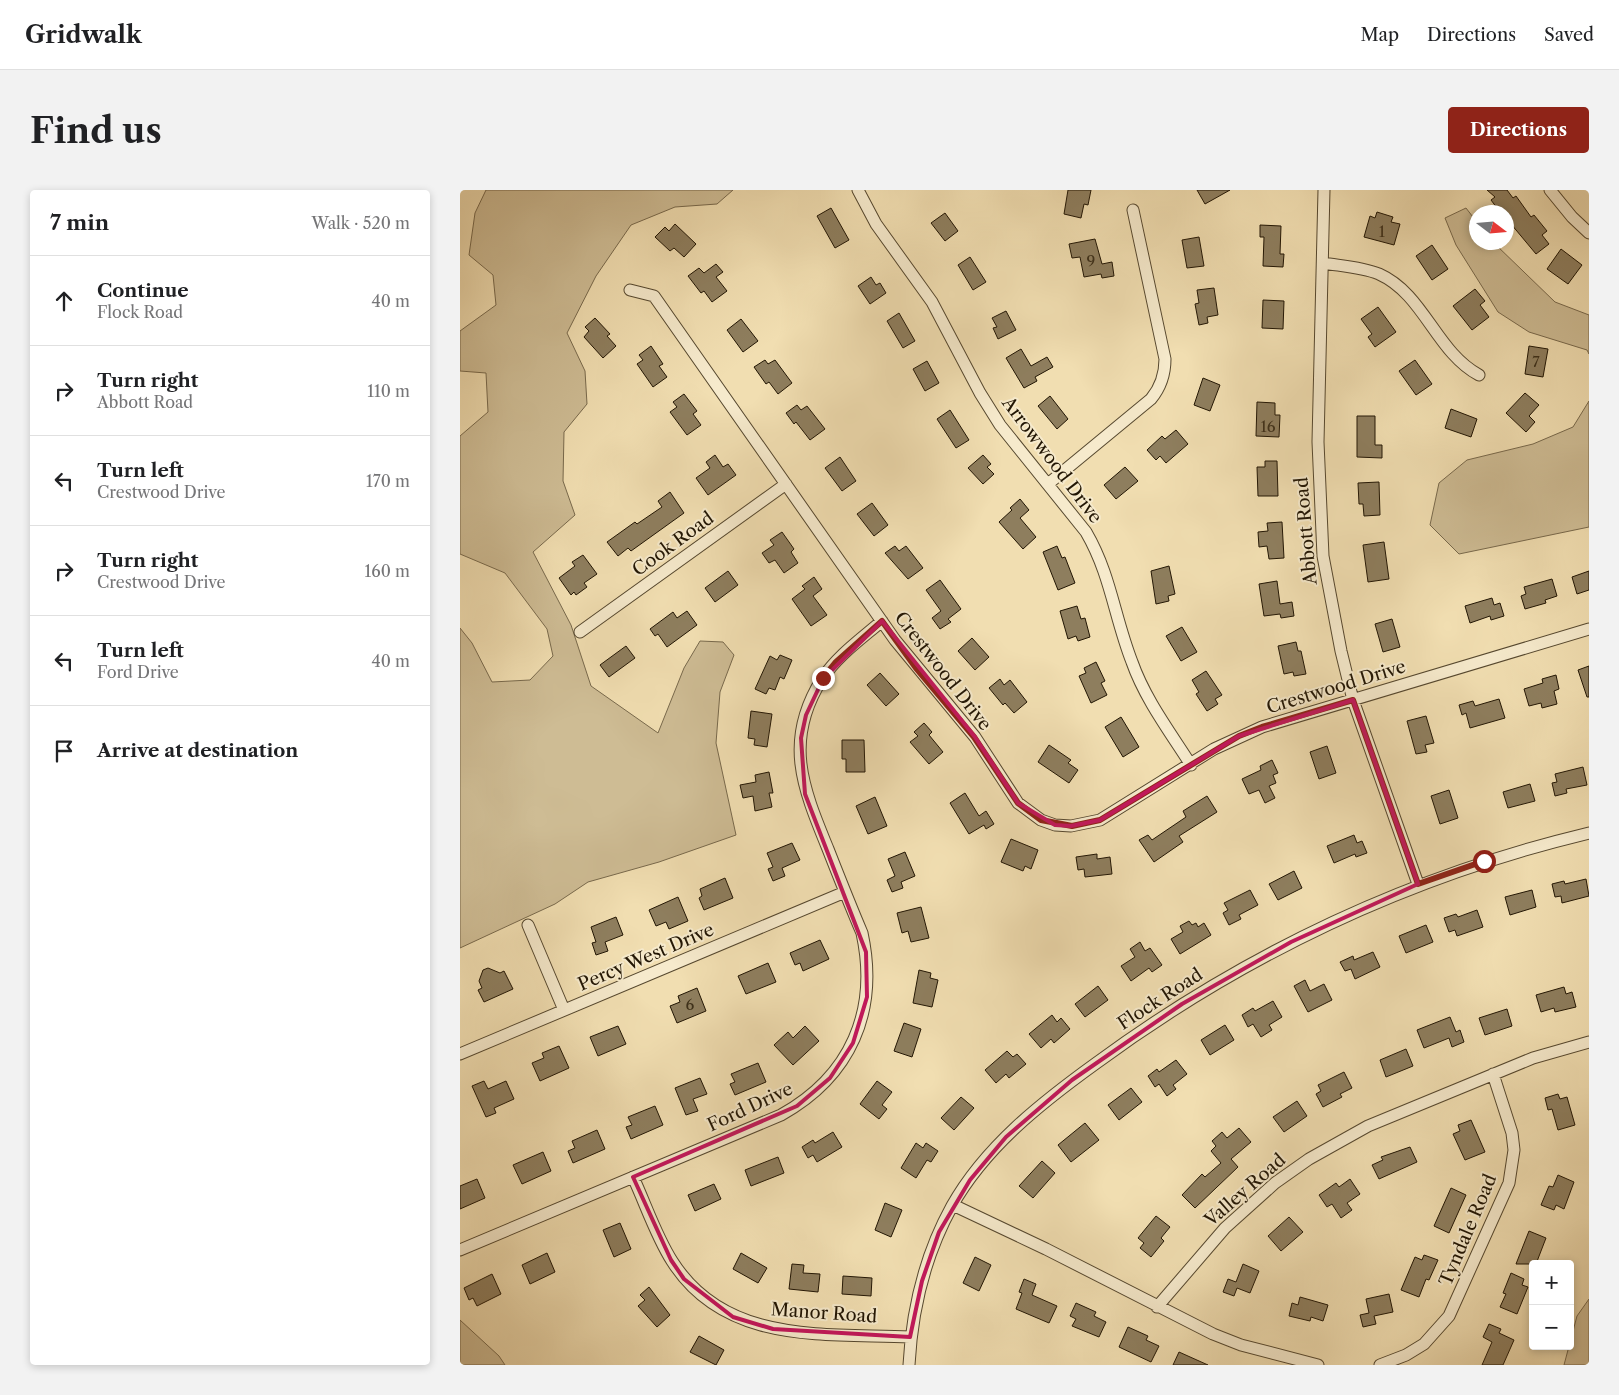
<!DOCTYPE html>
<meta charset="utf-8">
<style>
:root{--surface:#fff;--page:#f2f2f2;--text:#202124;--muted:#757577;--line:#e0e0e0;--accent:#8f2418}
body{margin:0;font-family:"Libre Caslon Text",serif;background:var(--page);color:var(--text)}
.controls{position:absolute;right:15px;bottom:15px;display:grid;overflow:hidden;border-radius:5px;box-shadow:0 2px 8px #0003}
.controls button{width:45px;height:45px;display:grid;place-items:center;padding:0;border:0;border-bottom:1px solid var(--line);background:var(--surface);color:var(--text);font:25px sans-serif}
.compass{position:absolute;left:1009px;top:15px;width:45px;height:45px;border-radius:50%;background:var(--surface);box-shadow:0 2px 8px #0003;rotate:106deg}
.stop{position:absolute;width:15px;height:15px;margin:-11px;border:4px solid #8f2418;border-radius:50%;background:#fff}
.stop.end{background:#8f2418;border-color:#fff;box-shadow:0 1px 5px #0008}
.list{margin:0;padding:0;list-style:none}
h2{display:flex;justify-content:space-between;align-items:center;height:65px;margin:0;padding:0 20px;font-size:21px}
h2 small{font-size:16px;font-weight:400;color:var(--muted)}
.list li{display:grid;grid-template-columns:32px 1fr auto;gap:15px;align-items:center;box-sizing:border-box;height:90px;padding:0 20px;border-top:1px solid var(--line)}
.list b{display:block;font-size:19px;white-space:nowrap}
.list p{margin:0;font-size:16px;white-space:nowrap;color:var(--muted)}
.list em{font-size:16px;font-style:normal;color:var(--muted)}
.icon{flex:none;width:28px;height:28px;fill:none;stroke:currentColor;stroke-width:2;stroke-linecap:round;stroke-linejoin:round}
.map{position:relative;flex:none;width:1129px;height:1175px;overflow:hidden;border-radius:5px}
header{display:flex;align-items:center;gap:30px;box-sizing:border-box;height:70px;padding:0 25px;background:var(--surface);border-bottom:1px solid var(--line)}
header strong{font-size:24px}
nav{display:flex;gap:28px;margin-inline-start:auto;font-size:18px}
.intro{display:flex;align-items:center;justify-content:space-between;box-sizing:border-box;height:120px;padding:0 30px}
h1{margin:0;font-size:35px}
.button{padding:12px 22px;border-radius:5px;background:var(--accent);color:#fff;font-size:18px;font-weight:700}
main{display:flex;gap:30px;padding:0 30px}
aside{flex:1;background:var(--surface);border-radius:5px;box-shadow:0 2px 8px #0003}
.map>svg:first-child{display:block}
.green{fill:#cebc94;stroke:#78694c}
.building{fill:#8e7e5e;stroke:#221604}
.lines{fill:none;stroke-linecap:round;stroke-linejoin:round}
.minor-casing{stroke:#56482f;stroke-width:13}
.minor{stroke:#f6eacc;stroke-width:11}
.route{stroke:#8f2418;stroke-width:6}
.marked{fill:none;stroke:#c2185b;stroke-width:4;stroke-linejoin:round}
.labels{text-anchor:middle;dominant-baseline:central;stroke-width:4;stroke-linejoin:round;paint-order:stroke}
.number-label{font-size:15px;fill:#3d301a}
.street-label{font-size:18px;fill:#221604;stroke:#f6eacc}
</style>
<header>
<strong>Gridwalk</strong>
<nav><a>Map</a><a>Directions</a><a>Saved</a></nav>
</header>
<div class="intro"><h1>Find us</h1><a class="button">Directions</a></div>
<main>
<aside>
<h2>7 min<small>Walk · 520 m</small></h2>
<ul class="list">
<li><svg class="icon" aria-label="ahead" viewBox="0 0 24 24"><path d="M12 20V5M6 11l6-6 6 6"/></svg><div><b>Continue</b><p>Flock Road</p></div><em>40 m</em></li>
<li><svg class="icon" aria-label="right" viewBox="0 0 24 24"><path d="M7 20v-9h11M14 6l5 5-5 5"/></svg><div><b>Turn right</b><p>Abbott Road</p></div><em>110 m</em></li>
<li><svg class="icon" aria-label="left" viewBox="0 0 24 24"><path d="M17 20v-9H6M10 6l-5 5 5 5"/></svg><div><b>Turn left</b><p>Crestwood Drive</p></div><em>170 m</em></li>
<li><svg class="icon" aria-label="right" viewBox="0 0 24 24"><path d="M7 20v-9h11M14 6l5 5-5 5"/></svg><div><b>Turn right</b><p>Crestwood Drive</p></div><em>160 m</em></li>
<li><svg class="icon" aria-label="left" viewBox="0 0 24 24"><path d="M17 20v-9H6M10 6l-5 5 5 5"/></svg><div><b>Turn left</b><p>Ford Drive</p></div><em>40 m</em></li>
<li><svg class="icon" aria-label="arrive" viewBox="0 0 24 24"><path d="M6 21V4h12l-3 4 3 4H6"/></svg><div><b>Arrive at destination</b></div></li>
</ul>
</aside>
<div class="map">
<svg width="1129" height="1175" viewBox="0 0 1129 1175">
<rect width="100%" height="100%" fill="#f1deb1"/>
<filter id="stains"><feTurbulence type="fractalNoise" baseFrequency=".004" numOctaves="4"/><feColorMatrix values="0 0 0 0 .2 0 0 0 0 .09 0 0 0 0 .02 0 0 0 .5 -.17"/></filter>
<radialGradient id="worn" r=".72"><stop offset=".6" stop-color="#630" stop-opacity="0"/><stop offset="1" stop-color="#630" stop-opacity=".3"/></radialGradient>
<path class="green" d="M26 0H273L257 14 215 17 171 35 136 86 107 143 125 181 127 214 104 242 103 291 115 325 73 362 111 435 131 496 198 543 224 478 240 451 263 452 274 465 260 502 256 553 276 645 199 672 128 692 95 714 0 758V438L12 453 32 492 70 490 93 466 87 439 45 383 0 364V246L28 222 26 183 0 181V141L36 115 33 85 9 65 15 23Z
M1006 18 1016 31V52L1034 53 1095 112 1129 125V164L1127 160 1069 142 1038 122 996 55 985 28Z
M1129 211V337L999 364 970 335 979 293 1007 270 1073 254 1113 237Z
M1129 1109V1175H1104L1117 1126Z
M0 1130 39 1166 45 1175H0Z"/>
<path class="building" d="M608 0H631L628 15 624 14 621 28 604 24Z
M737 0H770L745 14Z
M1027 0H1047L1053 8 1056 6 1071 27 1074 25 1087 41 1082 45 1089 54 1076 64 1051 34 1046 38V22H1040L1031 10 1035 7Z
M371 18 389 50 375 58 357 26Z
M917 22 933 27 931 32 940 34 934 55 904 47 910 26 915 28Z
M485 23 498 41 485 51 471 33Z
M215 34 236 54 224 67 214 58 210 61 195 47 205 37 209 41Z
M800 35 821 36 820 64H824L823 77 803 76 804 47H800Z
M739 47 744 76 727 78 722 50Z
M635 49 642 74 652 72 654 86 642 88 641 84 624 87 620 67 612 68 609 54Z
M972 55 988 79 972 90 956 66Z
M1101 59 1122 75 1108 94 1087 79Z
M510 67 526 92 513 100 498 75Z
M256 74 263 82 256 87 267 101 252 112 244 101 241 103 228 86 239 78 244 83Z
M411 87 416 95 420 93 426 103 410 114 398 96Z
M754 98 758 125 747 127 748 133 739 135 735 114 739 113 737 100Z
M1015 99 1025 111 1020 115 1029 127 1012 140 993 116Z
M803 110 824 111 823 139 802 138Z
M918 117 936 142 915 157 908 147 912 144 901 129Z
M546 121 556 140 538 149 533 138 537 137 532 128Z
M439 123 455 151 443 158 427 131Z
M135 128 150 144 147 146 156 156 143 168 124 147 129 141 125 137Z
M281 129 298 151 283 162 267 140Z
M191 156 203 174 199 176 207 187 193 197 177 174 183 170 179 165Z
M1069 156 1088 159 1083 187 1065 184Z
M561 159 571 176 587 167 593 177 575 187 577 191 564 198 546 168Z
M305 170 308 174 315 170 332 193 318 204 309 192 306 194 294 177Z
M955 170 972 194 956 205 939 181Z
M467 171 479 193 465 201 453 179Z
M743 188 760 195 750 221 734 215Z
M1065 203 1079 215 1069 226 1075 232 1066 242 1046 223Z
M224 204 237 221 233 224 241 235 227 245 210 222 217 217 213 212Z
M590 206 608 229 597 239 578 216Z
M797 212 815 213V225H820L819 247 796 246Z
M337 215 341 220 347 216 365 239 350 250 336 232 334 234 326 223Z
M991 219 1017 229 1011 247 985 238Z
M490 220 509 250 496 258 477 229Z
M897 226H915V255H922V268L897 267Z
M716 240 728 254 706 273 700 266 696 270 687 260 702 246 705 249Z
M255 265 263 277 268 274 276 285 248 305 236 288 250 278 246 272Z
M523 265 531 274 527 277 534 284 523 294 508 278Z
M380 267 396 291 382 301 365 278Z
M805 271H817L818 306H798L797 277H805Z
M665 277 678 291 656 309 644 295Z
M919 292 920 325 904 326 903 314H899L898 293Z
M210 302 224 323 171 361 168 358 158 366 147 352 175 332 177 334 202 317 198 311Z
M560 309 569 320 560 328 576 347 563 359 539 332 552 320 550 318Z
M412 313 428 335 414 346 397 324Z
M822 332 824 368 809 369 807 356 799 357 798 342 808 341 807 333Z
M322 342 334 359 331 362 338 373 324 383 315 370 309 373 302 363 314 355 310 350Z
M924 352 929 389 908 392 903 355Z
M435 356 439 361 446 356 463 378 448 389 425 363Z
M597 356 602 368 605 367 615 393 598 400 583 362Z
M123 365 137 384 124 393 127 397 116 405 114 402 111 405 99 388 115 376 112 372Z
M709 376 715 404 708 406 709 411 696 414 691 381Z
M268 381 278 395 255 412 245 398Z
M1129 381V400L1117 404 1112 387Z
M354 387 362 399 353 406 367 425 351 436 332 409 345 399 342 396Z
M1092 389 1097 406 1085 410 1086 413 1065 419 1061 406 1066 404 1064 397Z
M480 390 501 419 488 429 491 432 480 439 472 428 481 421 466 400Z
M817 391 820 414 832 412 834 426 821 428 820 424 804 426 799 394Z
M1032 408 1034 415 1040 413 1044 426 1031 430 1030 426 1010 433 1005 416Z
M617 416 621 429 625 428 630 447 618 451 616 446 608 449 600 421Z
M227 421 237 435 207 457 198 444 195 446 190 439 213 422 217 428Z
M932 429 940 457 923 462 915 434Z
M722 437 737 462 721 471 706 446Z
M512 448 529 467 515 480 498 461Z
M836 452 838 461H841L846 484 834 486 833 482 824 484 818 456Z
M166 456 175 468 149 487 140 475Z
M320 465 332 470 324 489 320 487 315 500 309 498 306 504 295 499 310 466 317 470Z
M636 472 645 491 641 493 647 505 631 513 619 486 626 483 624 478Z
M1129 476V507H1127L1118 480Z
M746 481 762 505 755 509 758 514 747 521 736 504 739 502 732 490Z
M420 483 439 504 426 516 407 495Z
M1096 485 1099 499 1094 501 1097 514 1082 518 1081 513 1069 516 1064 499 1083 493 1082 489Z
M540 489 544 495 550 490 567 512 554 523 545 513 543 515 529 498Z
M1039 509 1045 528 1010 538 1006 523 1002 525 999 515 1013 511 1015 516Z
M291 521 312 524 307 557 294 555 295 549 288 548Z
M966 526 974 553 965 555 967 562 956 564 947 531Z
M661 527 679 557 663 567 645 537Z
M464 533 472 542 469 545 483 562 469 574 450 552 458 546 454 542Z
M382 550H404L405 582H386V569H382Z
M589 555 611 570 608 573 618 580 609 593 578 572Z
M867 556 876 583 859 589 850 562Z
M812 570 818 583 813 585 816 593 809 596 815 608 805 613 799 600 789 604 782 589 801 580 800 576Z
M1123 577 1127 595 1106 599 1107 603 1095 606 1092 593 1097 592 1095 584Z
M309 582 313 603H309L312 617 295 621 293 606 283 608 280 595 296 592 295 585Z
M1070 594 1075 611 1048 618 1043 602Z
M989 600 998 628 980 634 971 606Z
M505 603 519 626 526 621 534 634 526 639 524 635 509 644 490 613Z
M747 606 757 622 719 646 723 652 694 672 679 650 688 645 692 650 726 627 723 621Z
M415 607 427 636 408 644 396 616Z
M894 645 897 653 902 651 907 663 896 667 895 664 874 673 867 656Z
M551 649 578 660 571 679 565 676 563 681 541 672Z
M332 653 340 670 322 678 325 686 313 691 308 679 313 677 307 663Z
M445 662 455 686 441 692 443 698 432 702 427 690 435 686 428 669Z
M637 664V669L650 667 652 684 625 687 624 679 618 680 616 667Z
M834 681 842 698 818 710 809 694Z
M265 688 273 708 244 720 239 708 242 706 240 699Z
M1126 689 1129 706 1102 713 1101 706 1095 707 1092 694 1104 691 1105 694Z
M790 700 798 715 779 725 781 729 769 735 763 723 768 720 764 713Z
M1072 700 1076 717 1050 725 1045 707Z
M218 707 228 731 209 739 206 732 196 736 189 720Z
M461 717 469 748 451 752 448 741 442 743 437 723Z
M1017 720 1023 737 997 746 995 740 989 742 984 728 996 724 998 727Z
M156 727 163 745 145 752 148 761 136 765 132 753 136 752 131 737Z
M729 731 732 735 736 733 738 737 744 733 751 745 720 764 711 749 723 742 720 736Z
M966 735 973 752 946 763 939 746Z
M360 750 369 769 343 781 340 773 335 775 330 763Z
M680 752 685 761 690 758 702 775 692 782 689 778 671 791 661 776 675 767 670 759Z
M913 762 920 777 895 789 891 779 885 781 880 772 893 766 894 770Z
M308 773 316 792 286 804 278 786Z
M28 778 40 783 44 781 53 799 24 812 18 800 22 798 19 791 23 780Z
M459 780 471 783 470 788 478 790 472 817 453 813Z
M845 790 850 801 864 794 872 810 848 822 834 796Z
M638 796 648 810 625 827 615 814Z
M1104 797 1106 804 1112 802 1116 817 1095 822 1094 818 1081 822 1076 805Z
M237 798 246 821 217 833 210 816 220 812 218 806Z
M813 811 822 827 809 835 812 840 801 847 793 834 788 837 782 825 793 818 795 821Z
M1047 819 1052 836 1025 845 1019 828Z
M592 825 597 832 601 828 610 839 594 853 591 849 581 858 569 844Z
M990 827 996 842 1000 840 1004 852 992 857 989 848 964 858 957 840Z
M444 833 461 839 452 867 434 861Z
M765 835 774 850 750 865 741 850Z
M158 836 166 854 138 866 130 847Z
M345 836 359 851 333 875 314 855 328 842 333 848Z
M99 856 109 878 80 891 72 873 84 868 82 863Z
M946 859 953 876 926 887 920 870Z
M547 861 553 867 557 864 566 874 549 888 546 884 536 893 525 880Z
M716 870 727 884 713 895 716 899 707 906 699 894 695 897 688 886 697 879 699 882Z
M298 873 306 892 275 905 270 894 275 892 271 884Z
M884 882 892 898 880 904 882 907 863 917 856 904 861 901 858 895Z
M240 888 247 904 233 909 238 921 226 925 215 898Z
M24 891 28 899 46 891 54 909 34 918 36 923 26 927 12 896Z
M417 891 432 902 422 915 427 919 419 929 400 914Z
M671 898 682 912 659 930 648 915Z
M1098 904 1100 909 1107 907 1115 935 1098 940 1092 919 1088 920 1085 908Z
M501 907 514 918 494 940 481 928Z
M837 911 847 926 824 942 813 927Z
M195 916 203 935 171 949 166 937 172 935 168 927Z
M1011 930 1025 962 1005 970 993 944 1000 941 998 935Z
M625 933 639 950 611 972 598 955Z
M779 938 791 952 771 969 778 977 735 1018 722 1005 742 984 745 987 761 973 751 961 756 956 752 951 762 942 767 948Z
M137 940 145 959 113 973 108 961 115 958 112 951Z
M373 942 382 957 357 972 353 965 348 968 342 957 353 950 355 953Z
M456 953 463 958 466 953 478 961 471 972 467 970 456 988 441 978Z
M950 957 957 972 919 989 912 975 923 970 921 967Z
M83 962 91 981 62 994 53 975Z
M318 967 324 983 291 996 285 980Z
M582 971 595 983 573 1008 559 996Z
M1098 985 1114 992 1104 1019 1096 1015 1094 1020 1081 1015 1089 996 1093 997Z
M17 989 25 1008 0 1019V996Z
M890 989 900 1004 887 1013 892 1020 881 1028 872 1014 867 1017 859 1005 876 993 879 997Z
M254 994 261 1009 235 1021 228 1005Z
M991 998 1006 1005 989 1043 974 1036Z
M425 1013 442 1020 431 1047 415 1040Z
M696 1026 710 1037 701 1048 704 1051 691 1067 680 1058 684 1053 678 1048Z
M829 1027 843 1042 821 1061 808 1046Z
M160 1033 171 1059 154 1067 143 1040Z
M1069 1041 1086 1048 1076 1074H1056Z
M87 1063 95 1082 70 1094 62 1075Z
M281 1063 307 1078 298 1093 273 1079Z
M964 1065 978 1070 969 1090 966 1089 959 1107 941 1100 955 1067 962 1070Z
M515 1067 531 1075 519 1101 503 1093Z
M332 1074 344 1075 343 1083 360 1084 358 1102 329 1099Z
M783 1074 799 1081 790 1103 777 1098 774 1106 763 1102 768 1089 776 1092Z
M1051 1083 1064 1089 1062 1095 1068 1097 1057 1124 1040 1117 1046 1104 1043 1103Z
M32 1084 41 1104 17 1116 13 1108 9 1110 4 1098Z
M383 1086 412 1088 411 1106 382 1104Z
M564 1089 576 1094 572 1105 597 1116 589 1133 556 1119 562 1103 559 1102Z
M189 1097 210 1125 197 1137 178 1116 185 1110 180 1105Z
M929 1104 933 1122 914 1126 916 1134 903 1137 900 1125 909 1123 906 1109Z
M840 1107 868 1115 863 1131 851 1127 850 1131 829 1126 832 1113 838 1115Z
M616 1113 636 1122 634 1126 646 1132 639 1147 612 1136 616 1129 610 1126Z
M1029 1134 1041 1139 1039 1143 1054 1150 1043 1175H1022L1032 1152 1023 1147Z
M668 1137 688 1146 686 1150 699 1156 691 1172 659 1157Z
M239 1146 264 1160 256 1175 230 1162Z
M719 1162 748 1175H713Z"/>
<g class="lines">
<g class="minor-casing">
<path id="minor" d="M398 0 416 34 472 112 520 203 540 235 626 342C651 385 654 426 672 472 685 509 710 542 731 575
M864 0 858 252 863 366 881 461 893 510 958 694
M1090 0 1112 27 1129 43
M863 73C881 76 902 77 919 84 964 104 976 162 1019 185
M170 100 194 106 435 450 515 547 558 613 581 630 595 635 611 636 640 630 754 559 802 537 1129 439
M588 294 691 209C701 197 705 185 705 169L673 20
M120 442 326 294
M68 735 104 820
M0 864 385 702
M173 987C186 1015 196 1046 212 1071 265 1155 364 1143 450 1147
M493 1015 586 1059 753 1144 781 1155 858 1175
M0 1060 321 925C391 886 419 821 402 743 390 715 379 687 368 659 343 598 323 551 362 489 377 466 401 449 422 431
M697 1117 765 1038 815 993 849 969 908 936 1073 868 1129 852
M449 1175C452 1119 465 1065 492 1016 525 957 581 913 635 874 783 765 950 686 1129 643
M920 1175 946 1165 964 1154 989 1126 1049 993 1054 960 1052 943 1033 884"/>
</g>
<use href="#minor" class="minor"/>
</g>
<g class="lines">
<path class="route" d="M363 488 376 472 422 431 456 478 514 547 558 613 581 630 612 636 640 630 779 546 802 537 893 510 958 694 1024 671"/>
</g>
<path class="marked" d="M422 431 515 547 558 613 595 635 611 636 640 630 779 546 893 510 958 694 831 752 722 814 612 890 546 947 510 990 479 1042 462 1091 450 1147 313 1139 273 1127 224 1089 211 1070 173 987 337 916 370 888 393 853 407 807 406 762 345 604 341 548 346 525 363 489Z"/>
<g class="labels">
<g class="number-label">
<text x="922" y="41">1</text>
<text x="631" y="70">9</text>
<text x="1076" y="171">7</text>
<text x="808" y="236">16</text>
<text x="230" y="814">6</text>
</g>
<g class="street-label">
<text transform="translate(592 270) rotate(53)">Arrowwood Drive</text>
<text transform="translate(846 341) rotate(-95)">Abbott Road</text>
<text transform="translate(213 354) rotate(-36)">Cook Road</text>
<text transform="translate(483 481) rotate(52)">Crestwood Drive</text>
<text transform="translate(876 497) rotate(-17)">Crestwood Drive</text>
<text transform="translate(186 767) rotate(-23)">Percy West Drive</text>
<text transform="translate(700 809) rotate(-33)">Flock Road</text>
<text transform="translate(290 917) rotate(-25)">Ford Drive</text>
<text transform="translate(785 1000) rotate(-41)">Valley Road</text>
<text transform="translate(1008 1040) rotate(-67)">Tyndale Road</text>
<text transform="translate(364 1123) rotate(4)">Manor Road</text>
</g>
</g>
<rect width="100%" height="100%" filter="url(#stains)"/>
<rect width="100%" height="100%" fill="url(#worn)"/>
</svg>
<div class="controls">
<button>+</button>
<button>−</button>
</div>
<svg class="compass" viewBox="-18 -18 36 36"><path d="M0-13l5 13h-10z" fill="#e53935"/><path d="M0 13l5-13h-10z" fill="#757577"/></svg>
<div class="stop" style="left:1024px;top:671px"></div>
<div class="stop end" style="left:363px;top:488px"></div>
</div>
</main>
